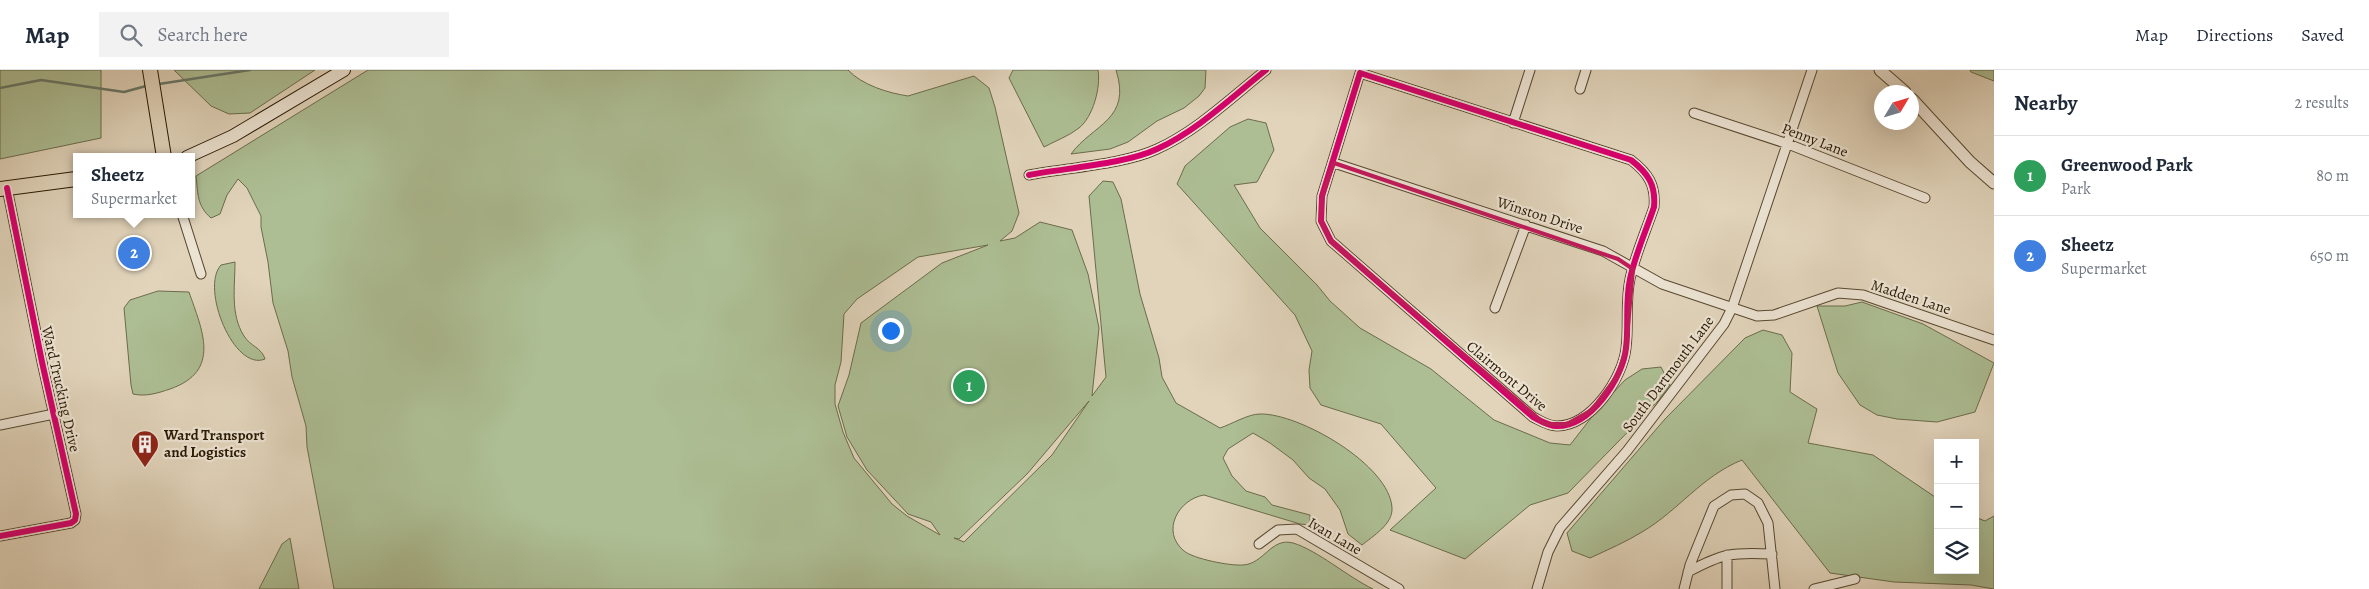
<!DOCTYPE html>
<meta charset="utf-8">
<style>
:root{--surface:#fff;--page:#f2f2f3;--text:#1f2937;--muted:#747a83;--line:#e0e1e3;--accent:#0f766e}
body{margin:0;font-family:Alegreya,serif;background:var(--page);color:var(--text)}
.controls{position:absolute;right:15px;bottom:15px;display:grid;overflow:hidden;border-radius:0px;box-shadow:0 5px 20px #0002}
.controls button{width:45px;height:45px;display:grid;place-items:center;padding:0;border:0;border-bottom:1px solid var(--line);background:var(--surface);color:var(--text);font:25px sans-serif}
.compass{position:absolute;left:1874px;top:15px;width:45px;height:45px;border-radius:50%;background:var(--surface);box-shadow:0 5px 20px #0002;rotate:52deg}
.you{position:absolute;left:890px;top:260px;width:18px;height:18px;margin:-12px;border:4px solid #fff;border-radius:50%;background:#1a73e8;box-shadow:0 0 0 8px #1a73e833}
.badge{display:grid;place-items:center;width:32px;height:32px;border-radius:50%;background:var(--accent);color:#fff;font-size:16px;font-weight:700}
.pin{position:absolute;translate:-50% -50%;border:2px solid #fff;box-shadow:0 1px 5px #0006}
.popup{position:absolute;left:73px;top:83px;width:122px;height:65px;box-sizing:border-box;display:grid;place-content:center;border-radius:0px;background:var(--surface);filter:drop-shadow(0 1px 4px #0005);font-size:16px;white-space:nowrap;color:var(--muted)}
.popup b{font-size:19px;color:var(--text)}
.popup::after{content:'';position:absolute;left:50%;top:100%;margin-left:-10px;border:10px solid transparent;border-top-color:var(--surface)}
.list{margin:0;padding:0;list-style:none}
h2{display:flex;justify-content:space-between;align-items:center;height:65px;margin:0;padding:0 20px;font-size:21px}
h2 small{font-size:16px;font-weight:400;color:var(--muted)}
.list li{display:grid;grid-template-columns:32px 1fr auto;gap:15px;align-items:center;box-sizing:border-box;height:80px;padding:0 20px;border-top:1px solid var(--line)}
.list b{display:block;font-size:19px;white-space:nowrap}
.list p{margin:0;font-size:16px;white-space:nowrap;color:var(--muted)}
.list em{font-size:16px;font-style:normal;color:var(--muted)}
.icon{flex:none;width:28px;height:28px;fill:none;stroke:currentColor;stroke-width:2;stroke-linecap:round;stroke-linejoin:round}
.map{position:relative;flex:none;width:1994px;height:519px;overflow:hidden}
header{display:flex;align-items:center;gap:30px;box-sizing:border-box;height:70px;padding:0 25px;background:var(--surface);border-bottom:1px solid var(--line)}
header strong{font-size:24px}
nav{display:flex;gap:28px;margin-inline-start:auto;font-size:18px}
.search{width:350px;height:45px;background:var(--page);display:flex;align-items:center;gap:12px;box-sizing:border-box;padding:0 18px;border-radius:0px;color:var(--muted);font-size:19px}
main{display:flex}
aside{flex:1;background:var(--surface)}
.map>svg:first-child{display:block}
.green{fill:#adbe94;stroke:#6b6c4b;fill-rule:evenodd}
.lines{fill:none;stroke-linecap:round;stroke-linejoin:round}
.stream{stroke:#69786a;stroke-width:2.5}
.minor-casing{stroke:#574830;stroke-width:11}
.tertiary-casing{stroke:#574830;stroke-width:13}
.secondary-casing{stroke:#291902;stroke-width:14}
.primary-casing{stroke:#291902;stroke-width:16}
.minor{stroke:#ece3d3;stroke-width:9}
.tertiary{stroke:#ece3d3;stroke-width:11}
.secondary{stroke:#ece3d3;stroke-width:12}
.primary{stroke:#e1d4bb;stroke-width:14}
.cycleway-casing{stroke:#ece3d3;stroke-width:9}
.cycleway{stroke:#d6006c;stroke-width:6}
.marked{fill:none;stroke:#c2185b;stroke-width:4;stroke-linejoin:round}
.labels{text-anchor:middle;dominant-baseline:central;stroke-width:4.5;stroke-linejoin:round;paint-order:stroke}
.street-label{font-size:15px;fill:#291902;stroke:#ece3d3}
.poi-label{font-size:15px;font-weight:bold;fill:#291902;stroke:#ece3d3;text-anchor:start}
</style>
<header>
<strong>Map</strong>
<div class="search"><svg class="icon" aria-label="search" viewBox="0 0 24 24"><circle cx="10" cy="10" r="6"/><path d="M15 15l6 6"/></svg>Search here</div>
<nav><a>Map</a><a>Directions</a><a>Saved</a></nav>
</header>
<main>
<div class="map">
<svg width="1994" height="519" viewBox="0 0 1994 519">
<rect width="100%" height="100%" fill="#e1d4bb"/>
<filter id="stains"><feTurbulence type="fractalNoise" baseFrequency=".004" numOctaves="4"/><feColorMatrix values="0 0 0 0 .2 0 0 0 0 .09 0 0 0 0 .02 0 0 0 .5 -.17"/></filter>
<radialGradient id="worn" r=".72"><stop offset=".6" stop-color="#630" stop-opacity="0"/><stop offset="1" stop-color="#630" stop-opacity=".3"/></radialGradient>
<path class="green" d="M0 0H101V68L0 89Z
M174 0H315L250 43 229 44 211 36Z
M368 0H848C862 15 888 23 908 26L974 6 989 18 995 37 1019 143 1012 161 1000 171 1015 168 1040 152 1072 160 1088 204 1099 258 1092 326 1106 307 1089 126 1103 111 1113 112 1121 129 1140 224 1159 288 1162 307 1176 333 1220 358C1232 354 1248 344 1260 344 1299 343 1390 395 1392 438 1393 454 1373 466 1362 475L1348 464 1340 440 1325 419 1309 408 1293 390 1270 373 1253 363 1228 379 1223 388 1232 406 1246 421 1265 427 1272 435 1310 445V455L1300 454 1204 425C1179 429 1160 461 1184 481 1194 489 1230 496 1243 495 1264 494 1271 467 1293 473 1317 480 1348 507 1373 519H334L307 377 306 356 292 307 288 281 273 233 268 192 261 157V146L247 118 238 109 227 125 220 144 211 148C197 136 198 124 196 106ZM988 175 942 193 861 253 849 305 838 336 847 367 867 400 908 444 931 452 940 465 907 446 892 434 854 388 843 362 835 334V315L841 292 844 244 857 229 918 187ZM1089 331 1052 385 964 472 954 468 959 469 1027 404Z
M1013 0H1098C1101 17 1093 47 1079 58 1069 66 1055 71 1044 77L1009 8Z
M1116 0H1206L1205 18 1199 26 1184 38 1157 51 1128 72 1110 79 1071 84C1093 54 1132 50 1116 0Z
M1970 0H1994V11L1971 2Z
M1248 49 1266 53 1274 80 1257 112 1234 115 1260 158 1317 215 1330 231 1360 258 1431 299 1494 350 1550 373 1570 375 1598 339 1625 310 1642 299 1661 297 1670 315 1658 331 1568 423 1530 435 1465 489 1390 460 1436 418 1381 354 1321 335 1310 318 1309 300 1312 281 1295 245 1177 114 1185 96 1230 57Z
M235 192C235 217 230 244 244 266 250 276 262 278 265 289 234 302 200 218 221 195Z
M158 221 189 222C202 260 222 301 170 319 158 323 146 327 133 324L131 315 124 238 130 230Z
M1862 232 1923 254 1994 293 1975 342 1937 352 1897 349 1877 345 1860 335 1838 303 1817 236H1845Z
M1763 260 1782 265 1792 283 1790 322 1817 339 1808 373 1873 385 1938 429V500H1975V447L1985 451 1994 446V519L1971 515 1894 512 1830 503 1742 390C1702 406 1678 441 1642 462 1626 472 1607 480 1590 488L1572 481 1567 463 1665 349 1745 268Z
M290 468 299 519H259L282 474Z"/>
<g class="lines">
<path class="stream" d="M159 14 250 0
M0 18 41 10 124 22 146 16"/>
<g class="minor-casing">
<path id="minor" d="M1360 3 1631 90C1648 103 1656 115 1654 137 1646 161 1635 185 1630 209 1625 232 1629 255 1626 278 1623 308 1591 356 1557 356 1548 356 1541 351 1533 347L1331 171 1321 151 1322 126Z
M1580 19 1586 0
M1694 43 1788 74 1925 128
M1513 53 1530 0
M1334 93 1603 181 1662 214 1757 246 1774 245 1838 223 1863 225 1994 270
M1029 105C1065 98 1126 94 1157 79 1197 61 1232 27 1266 0
M182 144 201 204
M1495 238 1526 155
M0 355 54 344
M0 466 71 453 75 450 76 444 42 292 7 118
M1259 474 1278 460 1297 459 1399 519
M1727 485V519
M1688 502C1723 483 1732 482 1772 484
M1537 519 1548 482 1560 458 1627 381 1724 254 1732 238 1812 0
M1684 519 1690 495 1714 436 1731 425 1745 424 1758 433 1768 453 1775 519
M1814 519 1855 509"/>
</g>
<g class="tertiary-casing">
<path id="tertiary" d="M1880 0 1905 22
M1912 29 1970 92 1994 113"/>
</g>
<g class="secondary-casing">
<path id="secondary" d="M187 87 233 66 344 0"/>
</g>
<g class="primary-casing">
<path id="primary" d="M150 0 164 87
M0 119 76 109"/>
</g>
<use href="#minor" class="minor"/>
<use href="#tertiary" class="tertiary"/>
<use href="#secondary" class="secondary"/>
<use href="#primary" class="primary"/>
<g class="cycleway-casing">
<path id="cycleway" d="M1360 3 1631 90C1648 103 1656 115 1654 137 1646 161 1635 185 1630 209 1625 232 1629 255 1626 278 1623 308 1591 356 1557 356 1548 356 1541 351 1533 347L1331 171 1321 151 1322 126Z
M1029 105C1065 98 1126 94 1157 79 1197 61 1232 27 1266 0
M0 466 71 453 75 450 76 444 42 292 7 118"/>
</g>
<use href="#cycleway" class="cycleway"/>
</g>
<path class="marked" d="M1334 93 1618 189 1633 199 1626 279 1618 305 1592 340 1567 354H1545L1331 171 1321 151 1322 126Z"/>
<defs>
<g id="building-pin" transform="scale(1.4375)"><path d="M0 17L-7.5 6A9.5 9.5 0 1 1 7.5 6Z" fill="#8f2418" stroke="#ece3d3"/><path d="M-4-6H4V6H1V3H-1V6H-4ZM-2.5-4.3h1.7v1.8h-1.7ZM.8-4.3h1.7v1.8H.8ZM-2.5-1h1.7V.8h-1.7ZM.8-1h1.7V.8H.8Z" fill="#fff"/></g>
</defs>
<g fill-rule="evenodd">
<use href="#building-pin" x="145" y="374"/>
</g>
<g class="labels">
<g class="street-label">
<text transform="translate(1815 70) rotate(21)">Penny Lane</text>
<text transform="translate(1540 145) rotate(18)">Winston Drive</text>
<text transform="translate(1911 227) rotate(18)">Madden Lane</text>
<text transform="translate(1668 304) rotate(-53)">South Dartmouth Lane</text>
<text transform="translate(1507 306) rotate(40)">Clairmont Drive</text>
<text transform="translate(61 319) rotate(77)">Ward Trucking Drive</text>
<text transform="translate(1335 466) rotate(30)">Ivan Lane</text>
</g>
<g class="poi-label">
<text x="164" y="365">Ward Transport<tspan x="164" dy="17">and Logistics</tspan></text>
</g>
</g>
<rect width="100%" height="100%" filter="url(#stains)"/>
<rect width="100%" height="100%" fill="url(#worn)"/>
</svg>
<div class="controls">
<button>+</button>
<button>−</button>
<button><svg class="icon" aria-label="layers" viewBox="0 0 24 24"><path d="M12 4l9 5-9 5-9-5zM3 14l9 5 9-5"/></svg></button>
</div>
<svg class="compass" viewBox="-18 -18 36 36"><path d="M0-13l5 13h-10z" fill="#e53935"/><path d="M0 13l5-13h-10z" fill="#747a83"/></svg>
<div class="you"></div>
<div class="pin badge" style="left:969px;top:316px;background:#2e9e5b">1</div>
<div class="pin badge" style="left:134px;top:183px;background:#3f7fe0">2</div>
<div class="popup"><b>Sheetz</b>Supermarket</div>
</div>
<aside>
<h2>Nearby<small>2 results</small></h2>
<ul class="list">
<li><span class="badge" style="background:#2e9e5b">1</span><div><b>Greenwood Park</b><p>Park</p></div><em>80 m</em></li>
<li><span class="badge" style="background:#3f7fe0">2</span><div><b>Sheetz</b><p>Supermarket</p></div><em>650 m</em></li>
</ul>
</aside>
</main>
